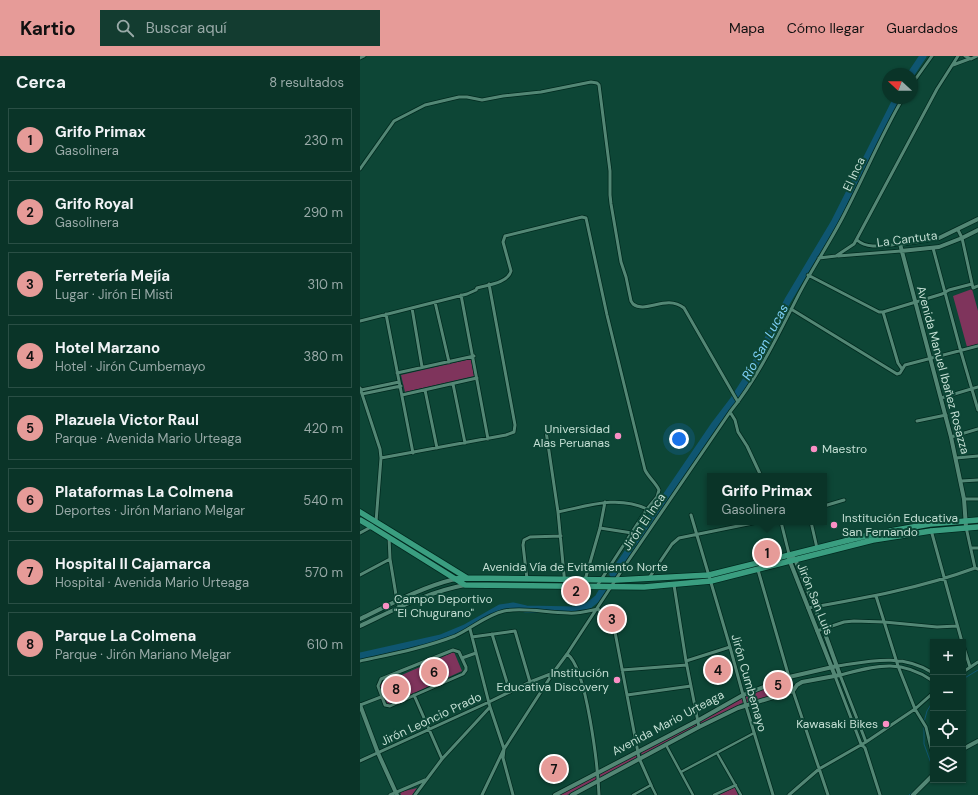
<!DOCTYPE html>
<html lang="es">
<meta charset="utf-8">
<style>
:root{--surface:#0a3428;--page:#133c30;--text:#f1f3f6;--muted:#99aaa8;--line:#2a4f45;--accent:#e69b98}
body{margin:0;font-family:"DM Sans",sans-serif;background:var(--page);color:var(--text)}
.controls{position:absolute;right:12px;bottom:12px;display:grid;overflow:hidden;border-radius:0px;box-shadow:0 1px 3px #0004}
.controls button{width:36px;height:36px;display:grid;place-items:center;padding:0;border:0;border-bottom:1px solid var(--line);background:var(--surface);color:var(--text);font:20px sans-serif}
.compass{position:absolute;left:522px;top:12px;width:36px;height:36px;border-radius:50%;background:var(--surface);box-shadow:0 1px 3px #0004;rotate:291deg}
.you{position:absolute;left:319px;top:383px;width:14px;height:14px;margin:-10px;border:3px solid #fff;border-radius:50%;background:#1a73e8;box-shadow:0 0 0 6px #1a73e833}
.badge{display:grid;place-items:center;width:26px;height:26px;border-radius:50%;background:var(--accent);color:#111;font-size:13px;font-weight:700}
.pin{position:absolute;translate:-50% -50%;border:2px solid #fff;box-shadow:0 1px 4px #0006}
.popup{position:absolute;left:347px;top:417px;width:120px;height:52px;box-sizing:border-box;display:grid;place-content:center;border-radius:0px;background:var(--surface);filter:drop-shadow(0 1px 3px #0005);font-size:13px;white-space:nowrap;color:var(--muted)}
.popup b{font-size:15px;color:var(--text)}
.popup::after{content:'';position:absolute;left:50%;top:100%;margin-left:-8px;border:8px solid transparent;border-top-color:var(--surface)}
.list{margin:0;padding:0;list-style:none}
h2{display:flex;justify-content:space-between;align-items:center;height:52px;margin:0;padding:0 16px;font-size:17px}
h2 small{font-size:13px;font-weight:400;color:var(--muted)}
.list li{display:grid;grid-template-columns:26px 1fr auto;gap:12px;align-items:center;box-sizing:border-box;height:64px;margin:0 8px 8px;padding:0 8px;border:1px solid var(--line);border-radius:0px}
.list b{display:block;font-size:15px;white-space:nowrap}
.list p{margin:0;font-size:13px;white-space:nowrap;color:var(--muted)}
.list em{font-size:13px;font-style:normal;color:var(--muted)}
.icon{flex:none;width:22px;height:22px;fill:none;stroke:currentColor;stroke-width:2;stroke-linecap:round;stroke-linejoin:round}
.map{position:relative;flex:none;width:618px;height:739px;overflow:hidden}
header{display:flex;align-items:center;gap:24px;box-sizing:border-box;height:56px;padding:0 20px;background:var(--accent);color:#111}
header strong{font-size:19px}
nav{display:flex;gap:22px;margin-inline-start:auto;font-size:14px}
.search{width:280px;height:36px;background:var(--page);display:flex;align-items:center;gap:10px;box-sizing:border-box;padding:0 14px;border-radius:0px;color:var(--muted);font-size:15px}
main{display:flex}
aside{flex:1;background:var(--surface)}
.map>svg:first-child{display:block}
.green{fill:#7f345c}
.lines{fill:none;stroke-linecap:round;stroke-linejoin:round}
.stream{stroke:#0f5671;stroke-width:1}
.river{stroke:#0f5671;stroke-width:7}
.pedestrian-casing{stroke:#002a1f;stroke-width:4}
.minor-casing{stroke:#002a1f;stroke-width:4.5}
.tertiary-casing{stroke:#002a1f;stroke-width:5.5}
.trunk-casing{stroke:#002a1f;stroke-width:7}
.pedestrian{stroke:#538775;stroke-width:2.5}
.minor{stroke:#538775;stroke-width:3}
.tertiary{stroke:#538775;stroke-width:4}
.trunk{stroke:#3a9e80;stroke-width:5.5}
.poi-dot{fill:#fb8fc5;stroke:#0d4636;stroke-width:1.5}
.labels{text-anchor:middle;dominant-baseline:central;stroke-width:4;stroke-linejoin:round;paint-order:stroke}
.street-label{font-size:12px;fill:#c4dfd4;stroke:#0d4636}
.poi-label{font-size:12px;fill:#c4dfd4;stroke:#0d4636;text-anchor:end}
.water-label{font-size:13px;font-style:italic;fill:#7dd0f6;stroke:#0d4636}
</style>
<header>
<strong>Kartio</strong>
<div class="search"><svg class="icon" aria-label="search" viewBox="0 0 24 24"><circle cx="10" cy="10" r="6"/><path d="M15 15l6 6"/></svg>Buscar aquí</div>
<nav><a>Mapa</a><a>Cómo llegar</a><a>Guardados</a></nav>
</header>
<main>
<aside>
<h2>Cerca<small>8 resultados</small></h2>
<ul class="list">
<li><span class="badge">1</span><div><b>Grifo Primax</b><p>Gasolinera</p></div><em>230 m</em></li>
<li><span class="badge">2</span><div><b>Grifo Royal</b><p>Gasolinera</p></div><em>290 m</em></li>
<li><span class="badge">3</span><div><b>Ferretería Mejía</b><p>Lugar · Jirón El Misti</p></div><em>310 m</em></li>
<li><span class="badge">4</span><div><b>Hotel Marzano</b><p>Hotel · Jirón Cumbemayo</p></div><em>380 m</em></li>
<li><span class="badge">5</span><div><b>Plazuela Victor Raul</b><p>Parque · Avenida Mario Urteaga</p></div><em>420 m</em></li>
<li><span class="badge">6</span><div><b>Plataformas La Colmena</b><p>Deportes · Jirón Mariano Melgar</p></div><em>540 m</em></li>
<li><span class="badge">7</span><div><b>Hospital II Cajamarca</b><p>Hospital · Avenida Mario Urteaga</p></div><em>570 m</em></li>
<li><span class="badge">8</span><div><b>Parque La Colmena</b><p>Parque · Jirón Mariano Melgar</p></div><em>610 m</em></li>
</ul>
</aside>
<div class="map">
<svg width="618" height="739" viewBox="0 0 618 739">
<rect width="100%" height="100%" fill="#0d4636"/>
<path class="green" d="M612 233 618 255V288L607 291 593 240Z
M111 303 114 320 45 336 41 319Z
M94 596 102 615 28 649 19 629Z
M428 622 430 636 387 648 385 637Z
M382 641 384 646 340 669 339 665Z
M337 666 338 670 282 700 281 696Z
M278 697 279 701 239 722V717Z
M236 719V724L207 739H199Z
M375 731 378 739H359Z
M57 732 52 739H41L40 736Z"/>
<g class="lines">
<path class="stream" d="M603 623 618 614
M564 666 567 655 573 645
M564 669V688L572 710 571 718
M549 739 558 732"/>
<path class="river" d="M551 18 563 0
M253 518 355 368 374 343 390 318 428 244 474 167 537 42
M0 600 81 582 105 572 140 552 153 550 166 553 215 554 228 550 238 542 244 532"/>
<g class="pedestrian-casing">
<path id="pedestrian" d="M306 689 333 739
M357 697 381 739
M321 716 394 677
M273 739 291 729 296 739
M354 739 376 729"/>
</g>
<g class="minor-casing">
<path id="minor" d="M605 0 611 3 617 0
M0 2 4 0
M593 9 609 3
M552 28 572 0
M0 113 34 65 65 49 99 41H107L122 44 143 40 181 36 231 26 237 27 239 29 250 115V139L251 148 261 206 266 221 271 245 273 248C286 258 306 238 324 252L378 346
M598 174 602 182 613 232 618 230
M497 184C508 194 526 189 540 188
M573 192 601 296 618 354
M478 200 541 195
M459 202 476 200 494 188 577 33 598 0
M448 219 519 256H523L582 238 589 234 612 228
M101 239 128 383
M75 246 89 306
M52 252 62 311
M431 253 537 318 540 317 545 309 618 290
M523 256 538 307 542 313
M26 258 53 397
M0 265 107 238 116 234 117 232C127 229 148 227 151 215L143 186 145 180 222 161 226 162 247 259 285 414C289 422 296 427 299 434L297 441 287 453 237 530
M37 317 114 300
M93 328 105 387
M0 332 20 393 21 402 16 466
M1 334 39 326
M65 334 77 392
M2 338 41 330
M42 339 117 322
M581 342 618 331
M370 356 375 364 378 376 387 390 401 420
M557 365 586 359
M186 375 198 456 205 529
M591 381 618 373
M21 402 146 379 154 376 155 369 129 228
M596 402 618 400
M601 425 618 424
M604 443H618
M464 450 484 444
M198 456C228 450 257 439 287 453
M331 459 370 591 386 650 413 739
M421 466 429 498
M451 466 457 492
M606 471 615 512
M240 472 272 477
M571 474 602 586
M0 477 11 471
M29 481 30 503 37 545 40 552
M611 492H618
M398 514 433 635 468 739
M0 519 30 503
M289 522 312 488 319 482 398 466
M167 523 163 489 164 484 170 481 201 480
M225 524 240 472 245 446
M314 529 326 605 339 671
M516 540 538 610 555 653 566 671 573 700
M448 552C505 542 561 532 615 512L618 513
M238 553 251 569 255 576 279 702 291 729
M110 573 130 651 144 693 143 702 153 739
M457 575 484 566 494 565 524 566 577 571 597 570
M132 578 150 636
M112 581 155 575 170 626
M603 589 610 611
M93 594 99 596 106 611V614L103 618 30 650 25 649 18 630 21 623Z
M207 598C227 611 238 714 239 739
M102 602 116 597
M0 605C32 598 64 592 95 580 111 573 126 559 144 555 164 551 187 557 208 557 218 558 228 555 238 553
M326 605 370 591
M477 610C510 605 543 597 573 617
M262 614 327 609
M603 616 618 606
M475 620 501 688 505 692 520 739
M54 639 82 703
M267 639 331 630
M0 649 21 641
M506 686 480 619C516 610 540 602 573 625
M0 705 129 646 170 626 193 617
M30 739 65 724
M55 739 82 703 130 651
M122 739 144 693 193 617 207 598 262 514 370 356C399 320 418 279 439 238 454 209 473 182 487 153 506 116 522 78 543 42
M429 739 459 713 506 686 555 653 573 637"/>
</g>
<g class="tertiary-casing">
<path id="tertiary" d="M541 195 579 191 602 182 618 174
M606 471 604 443 591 381 540 188 579 182 618 163
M429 503 475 620
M0 563C31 548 62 531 95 523
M0 570C34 554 67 536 105 529
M0 649 18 697 37 739
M603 693 618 685
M195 739 337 665 383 639 429 621 477 610
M212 739 339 671 378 652 433 635 437 629 442 626 480 619 463 572 435 503 429 498
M553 739 573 719"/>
</g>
<g class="trunk-casing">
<path id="trunk" d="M0 456 107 522
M0 464 12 471 105 529 284 531 351 525 513 484 571 475 618 471
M95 523 106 522 256 524 349 519 513 478 570 468 618 464"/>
</g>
<use href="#pedestrian" class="pedestrian"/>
<use href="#minor" class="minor"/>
<use href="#tertiary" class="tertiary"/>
<use href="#trunk" class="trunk"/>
</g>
<g class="poi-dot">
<circle cx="258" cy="380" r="4"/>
<circle cx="454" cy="393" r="4"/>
<circle cx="474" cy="469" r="4"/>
<circle cx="26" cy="550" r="4"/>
<circle cx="257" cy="624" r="4"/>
<circle cx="526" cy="668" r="4"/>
</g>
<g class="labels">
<g class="street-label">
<text transform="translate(494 118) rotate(-65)">El Inca</text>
<text transform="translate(547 183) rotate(-7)">La Cantuta</text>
<text transform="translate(583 314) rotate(75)">Avenida Manuel Ibañez Rosazza</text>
<text transform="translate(284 466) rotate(-56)">Jirón El Inca</text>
<text x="215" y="511">Avenida Vía de Evitamiento Norte</text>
<text transform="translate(455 543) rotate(68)">Jirón San Luis</text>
<text transform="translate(389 627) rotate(74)">Jirón Cumbemayo</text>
<text transform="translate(71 663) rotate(-25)">Jirón Leoncio Prado</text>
<text transform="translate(308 667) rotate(-28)">Avenida Mario Urteaga</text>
</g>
<g class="poi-label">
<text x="250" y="373">Universidad<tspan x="250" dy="14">Alas Peruanas</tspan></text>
<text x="462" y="393" text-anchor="start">Maestro</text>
<text x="482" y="462" text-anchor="start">Institución Educativa<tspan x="482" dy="14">San Fernando</tspan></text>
<text x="34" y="543" text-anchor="start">Campo Deportivo<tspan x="34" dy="14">"El Chugurano"</tspan></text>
<text x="249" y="617">Institución<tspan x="249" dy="14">Educativa Discovery</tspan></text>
<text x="518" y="668">Kawasaki Bikes</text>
</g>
<g class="water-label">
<text transform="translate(405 286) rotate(-62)">Río San Lucas</text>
</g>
</g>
</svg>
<div class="controls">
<button>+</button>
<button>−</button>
<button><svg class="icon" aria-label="locate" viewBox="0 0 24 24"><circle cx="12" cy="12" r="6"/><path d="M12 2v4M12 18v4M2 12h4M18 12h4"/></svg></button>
<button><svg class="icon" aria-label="layers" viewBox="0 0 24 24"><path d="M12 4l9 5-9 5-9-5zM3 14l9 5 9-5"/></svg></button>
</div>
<svg class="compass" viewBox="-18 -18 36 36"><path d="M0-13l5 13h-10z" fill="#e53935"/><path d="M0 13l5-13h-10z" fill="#99aaa8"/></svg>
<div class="you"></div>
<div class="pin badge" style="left:407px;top:497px">1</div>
<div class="popup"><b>Grifo Primax</b>Gasolinera</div>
<div class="pin badge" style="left:216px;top:535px">2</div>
<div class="pin badge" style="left:252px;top:563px">3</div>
<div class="pin badge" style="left:358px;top:614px">4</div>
<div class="pin badge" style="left:418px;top:629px">5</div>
<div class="pin badge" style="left:74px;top:616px">6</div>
<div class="pin badge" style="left:194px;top:713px">7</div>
<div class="pin badge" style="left:36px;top:633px">8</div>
</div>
</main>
